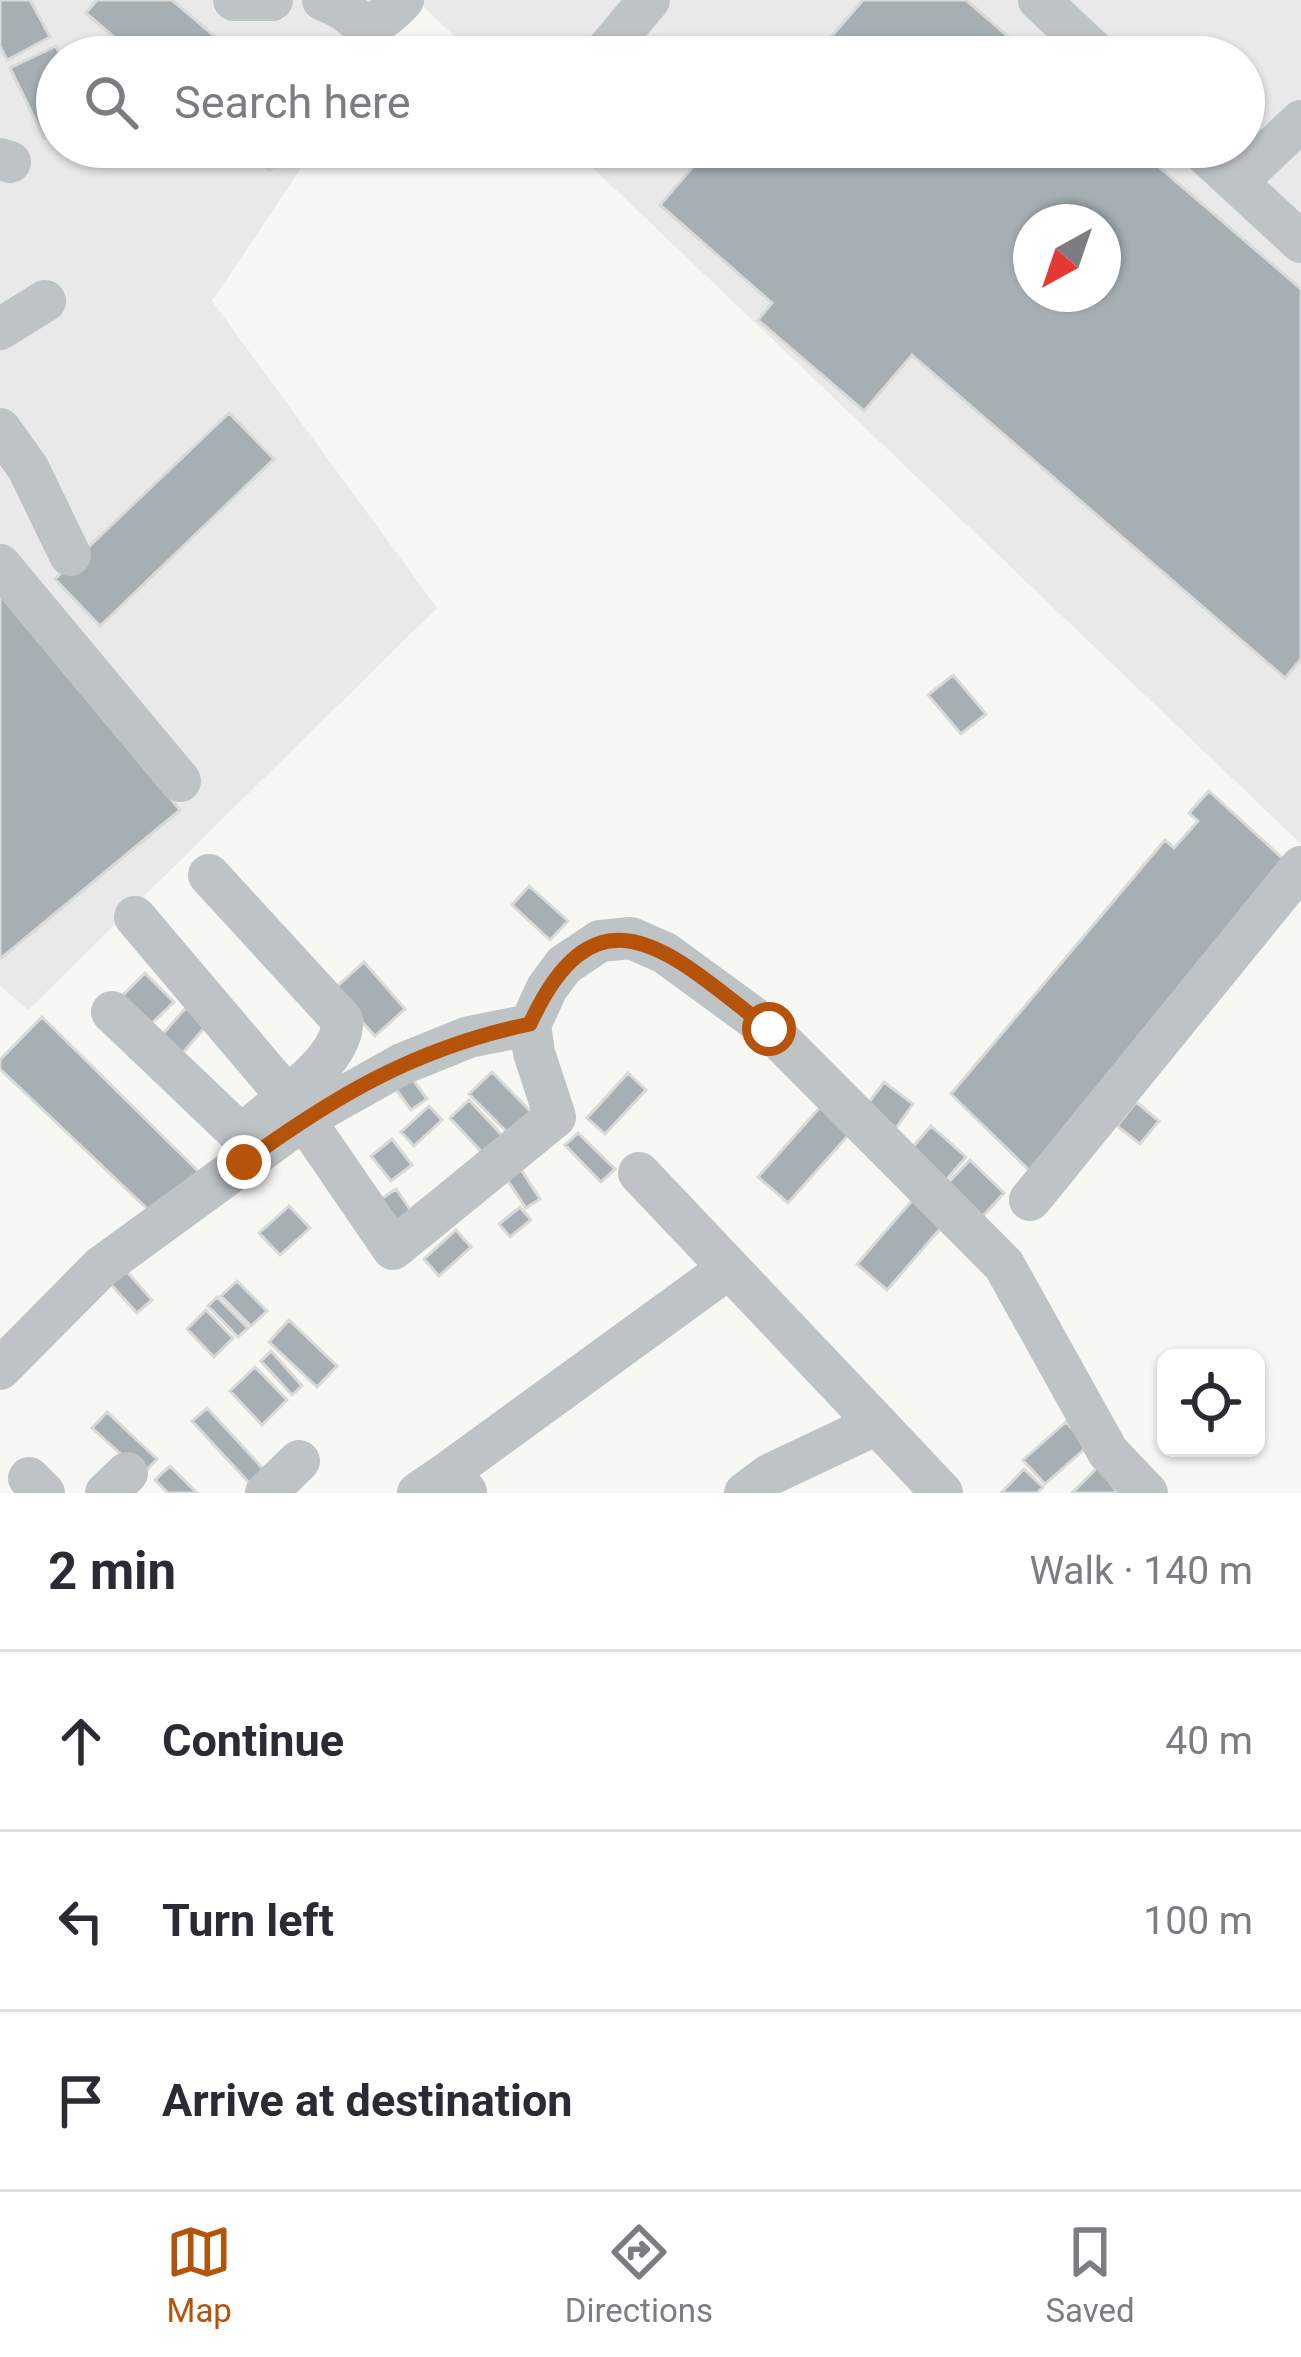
<!DOCTYPE html>
<meta charset="utf-8">
<style>
:root{--surface:#fff;--page:#f2f2f3;--text:#2b2b33;--muted:#7c7c81;--line:#e1e1e2;--accent:#b45309}
body{margin:0;font-family:Roboto,sans-serif;background:var(--page);color:var(--text)}
.controls{position:absolute;right:36px;bottom:36px;display:grid;overflow:hidden;border-radius:18px;box-shadow:0 3px 9px #0004}
.controls button{width:108px;height:108px;display:grid;place-items:center;padding:0;border:0;border-bottom:3px solid var(--line);background:var(--surface);color:var(--text);font:60px sans-serif}
.compass{position:absolute;left:1013px;top:204px;width:108px;height:108px;border-radius:50%;background:var(--surface);box-shadow:0 3px 9px #0004;rotate:220deg}
.stop{position:absolute;width:36px;height:36px;margin:-27px;border:9px solid #b45309;border-radius:50%;background:#fff}
.stop.end{background:#b45309;border-color:#fff;box-shadow:0 3px 12px #0008}
.list{margin:0;padding:0;list-style:none}
h2{display:flex;justify-content:space-between;align-items:center;height:156px;margin:0;padding:0 48px;font-size:51px}
h2 small{font-size:39px;font-weight:400;color:var(--muted)}
.list li{display:grid;grid-template-columns:78px 1fr auto;gap:36px;align-items:center;box-sizing:border-box;height:180px;padding:0 48px;border-top:3px solid var(--line)}
.list b{display:block;font-size:45px;white-space:nowrap}
.list em{font-size:39px;font-style:normal;color:var(--muted)}
.icon{flex:none;width:66px;height:66px;fill:none;stroke:currentColor;stroke-width:2;stroke-linecap:round;stroke-linejoin:round}
.map{position:relative;flex:none;width:1301px;height:1493px;overflow:hidden}
.search{position:absolute;background:var(--surface);box-shadow:0 3px 9px #0004;left:36px;right:36px;top:36px;height:132px;display:flex;align-items:center;gap:30px;box-sizing:border-box;padding:0 42px;border-radius:66px;color:var(--muted);font-size:45px}
.sheet{height:696px;background:var(--surface)}
nav{display:flex;justify-content:space-around;align-items:center;box-sizing:border-box;height:168px;border-top:3px solid var(--line);background:var(--surface);font-size:33px;color:var(--muted)}
nav a{display:grid;justify-items:center;gap:6px}
nav .on{color:var(--accent)}
.map>svg:first-child{display:block}
.built{fill:#e8e9e8;fill-rule:evenodd}
.building{fill:#a5afb4;stroke:#d9d9d7;stroke-width:3;fill-rule:evenodd}
.lines{fill:none;stroke-linecap:round;stroke-linejoin:round}
.minor{stroke:#bec3c6;stroke-width:42}
.route{stroke:#b45309;stroke-width:15}
</style>
<div class="map">
<svg width="1301" height="1493" viewBox="0 0 1301 1493">
<rect width="100%" height="100%" fill="#f7f7f4"/>
<path class="built" d="M0 0H413L375 57H57V147H315L212 301 437 608 28 1010 0 986Z
M417 0H1301V844L571 147H1244V57H476ZM1031 222H1103V294H1031Z"/>
<path class="building" d="M0 0H30L50 37 7 60 0 46Z
M97 0H172L239 57H137L86 13Z
M863 0H966L1032 57H788L804 39 819 51Z
M56 46 61 57H57V132L44 138 10 68Z
M243 147H289L270 170Z
M710 147H1136L1301 289V659L1285 678 912 355 864 411 758 320 772 303 660 205ZM1031 222H1103V294H1031Z
M229 413 274 459 100 626 55 579Z
M0 592 180 810 0 959Z
M953 675 986 714 961 734 928 695Z
M1209 791 1294 869 1036 1177 951 1094 1165 840 1174 848 1198 821 1189 813Z
M529 886 568 921 550 940 512 905Z
M364 962 405 1009 375 1036 333 990Z
M145 973 174 1002 149 1026 121 997Z
M192 1001 212 1019 181 1055 160 1037Z
M42 1017 210 1183 156 1217 0 1069V1060Z
M492 1072 533 1114 511 1136 469 1094Z
M628 1073 646 1090 605 1134 587 1118Z
M411 1077 427 1099 411 1110 395 1088Z
M884 1082 913 1104 896 1128 866 1106Z
M469 1100 509 1143 490 1161 450 1118Z
M1136 1102 1159 1121 1140 1144 1117 1126Z
M822 1105 852 1131 788 1203 758 1177Z
M429 1106 442 1120 414 1146 401 1132Z
M931 1126 966 1157 946 1180 911 1149Z
M578 1133 615 1169 601 1182 565 1145Z
M392 1139 412 1165 391 1181 371 1156Z
M970 1160 1004 1193 980 1219 945 1186Z
M518 1165 540 1199 526 1208 504 1175Z
M396 1189 416 1218 394 1233 375 1203Z
M916 1196 946 1222 887 1290 857 1264Z
M289 1206 310 1228 280 1255 259 1233Z
M520 1207 531 1220 510 1237 499 1224Z
M456 1230 471 1247 439 1276 424 1259Z
M120 1264 152 1300 137 1313 105 1278Z
M237 1281 267 1311 251 1326 221 1296Z
M217 1297 248 1328 238 1337 208 1306Z
M206 1310 233 1338 214 1357 187 1329Z
M289 1320 337 1366 317 1387 269 1342Z
M271 1351 302 1386 292 1395 261 1361Z
M255 1367 287 1400 262 1425 230 1391Z
M207 1408 267 1473 252 1486 192 1421Z
M107 1412 157 1459 143 1474 92 1428Z
M1066 1422 1088 1446 1045 1484 1023 1460Z
M170 1466 197 1493H168L155 1480Z
M1098 1467 1118 1493H1072Z
M1024 1469 1043 1487 1037 1493H1001Z"/>
<g class="lines">
<path class="minor" d="M234 0H272
M323 0C364 13 358 46 403 0
M1039 0 1100 57
M601 57 649 0
M1198 147 1301 242
M0 159 10 162
M1236 182 1301 121
M0 329 45 301
M0 429 28 468 70 555
M0 565 180 781
M209 875 342 1020C345 1060 276 1104 248 1130
M135 917 286 1095
M112 1012 242 1136
M304 1119 393 1249 555 1117 534 1053 530 1025 547 988 564 965 600 941 631 938 665 953 769 1029 1004 1265 1108 1452 1147 1493
M639 1173 877 1424
M1030 1200 1301 867
M0 1369 101 1267 304 1119 402 1064 469 1037 530 1025
M450 1471 729 1268
M29 1478 44 1493
M106 1493 127 1473
M266 1493 299 1461
M418 1493 450 1471 466 1492
M745 1493 769 1475 877 1424 942 1493"/>
</g>
<g class="lines">
<path class="route" d="M244 1162C336 1095 418 1047 530 1024 599 873 677 959 769 1029"/>
</g>
</svg>
<div class="controls">
<button><svg class="icon" aria-label="locate" viewBox="0 0 24 24"><circle cx="12" cy="12" r="6"/><path d="M12 2v4M12 18v4M2 12h4M18 12h4"/></svg></button>
</div>
<svg class="compass" viewBox="-18 -18 36 36"><path d="M0-13l5 13h-10z" fill="#e53935"/><path d="M0 13l5-13h-10z" fill="#7c7c81"/></svg>
<div class="stop" style="left:769px;top:1029px"></div>
<div class="stop end" style="left:244px;top:1162px"></div>
<div class="search"><svg class="icon" aria-label="search" viewBox="0 0 24 24"><circle cx="10" cy="10" r="6"/><path d="M15 15l6 6"/></svg>Search here</div>
</div>
<section class="sheet">
<h2>2 min<small>Walk · 140 m</small></h2>
<ul class="list">
<li><svg class="icon" aria-label="ahead" viewBox="0 0 24 24"><path d="M12 20V5M6 11l6-6 6 6"/></svg><div><b>Continue</b></div><em>40 m</em></li>
<li><svg class="icon" aria-label="left" viewBox="0 0 24 24"><path d="M17 20v-9H6M10 6l-5 5 5 5"/></svg><div><b>Turn left</b></div><em>100 m</em></li>
<li><svg class="icon" aria-label="arrive" viewBox="0 0 24 24"><path d="M6 21V4h12l-3 4 3 4H6"/></svg><div><b>Arrive at destination</b></div></li>
</ul>
</section>
<nav>
<a class="on"><svg class="icon" aria-label="map" viewBox="0 0 24 24"><path d="M3 6l6-2 6 2 6-2v14l-6 2-6-2-6 2zM9 4v14M15 6v14"/></svg>Map</a>
<a><svg class="icon" aria-label="directions" viewBox="0 0 24 24"><path d="M12 3l9 9-9 9-9-9zM9 14v-3h6M13 9l2 2-2 2"/></svg>Directions</a>
<a><svg class="icon" aria-label="saved" viewBox="0 0 24 24"><path d="M7 4h10v16l-5-4-5 4z"/></svg>Saved</a>
</nav>
